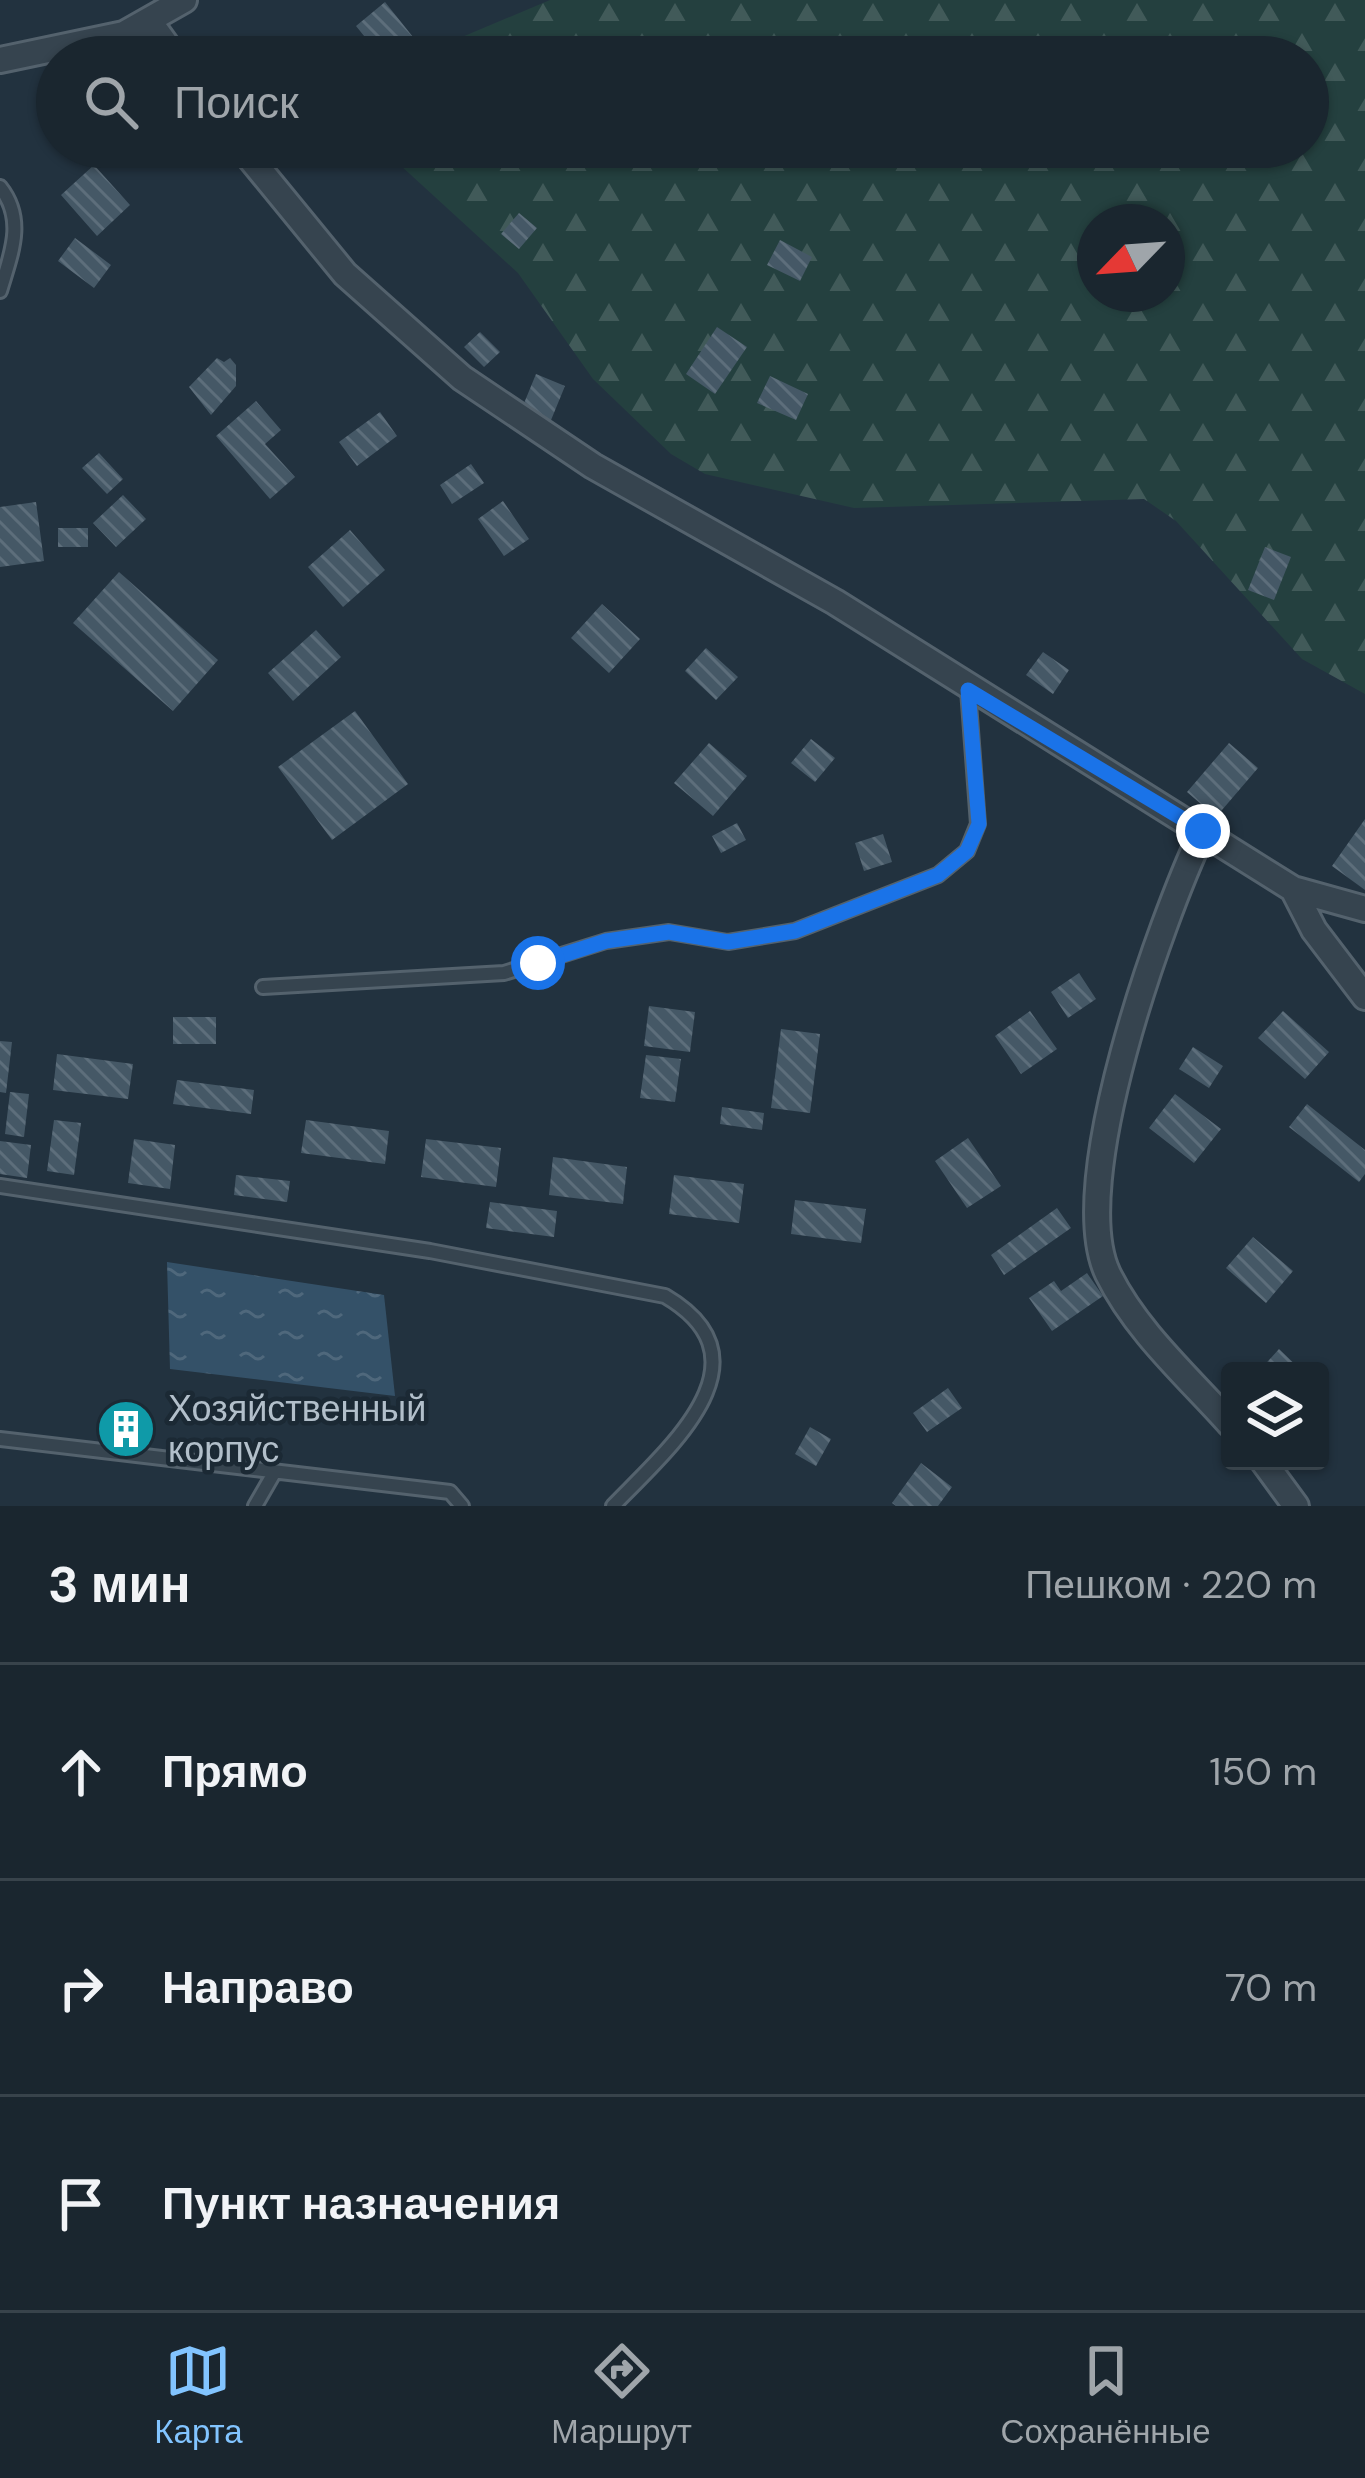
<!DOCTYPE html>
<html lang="ru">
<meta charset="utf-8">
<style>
:root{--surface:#1a262f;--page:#232e37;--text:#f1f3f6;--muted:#9fa5aa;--line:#38434b;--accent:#82c4ff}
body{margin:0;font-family:"DM Sans",sans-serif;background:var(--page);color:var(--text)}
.controls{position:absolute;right:36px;bottom:36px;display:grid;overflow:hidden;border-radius:12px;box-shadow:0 3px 9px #0004}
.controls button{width:108px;height:108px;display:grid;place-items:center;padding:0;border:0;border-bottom:3px solid var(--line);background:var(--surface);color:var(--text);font:60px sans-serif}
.compass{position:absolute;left:1077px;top:204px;width:108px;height:108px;border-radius:50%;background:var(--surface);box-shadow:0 3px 9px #0004;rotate:245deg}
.stop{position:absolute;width:36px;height:36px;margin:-27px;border:9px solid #1a73e8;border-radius:50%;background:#fff}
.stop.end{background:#1a73e8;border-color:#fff;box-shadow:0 3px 12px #0008}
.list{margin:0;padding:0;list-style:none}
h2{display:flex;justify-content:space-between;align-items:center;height:156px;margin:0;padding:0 48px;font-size:51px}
h2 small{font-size:39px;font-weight:400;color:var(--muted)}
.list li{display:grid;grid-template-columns:78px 1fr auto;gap:36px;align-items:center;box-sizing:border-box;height:216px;padding:0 48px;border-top:3px solid var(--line)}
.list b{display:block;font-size:45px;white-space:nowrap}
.list em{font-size:39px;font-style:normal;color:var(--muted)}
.icon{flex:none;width:66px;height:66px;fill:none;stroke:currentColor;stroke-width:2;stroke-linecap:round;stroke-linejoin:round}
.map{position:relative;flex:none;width:1365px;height:1506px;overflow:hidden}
.search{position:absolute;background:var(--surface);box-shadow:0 3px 9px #0004;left:36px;right:36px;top:36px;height:132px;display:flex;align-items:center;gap:30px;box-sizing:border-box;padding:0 42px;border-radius:66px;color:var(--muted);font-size:45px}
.sheet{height:804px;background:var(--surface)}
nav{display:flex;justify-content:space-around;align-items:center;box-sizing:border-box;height:168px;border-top:3px solid var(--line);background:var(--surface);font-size:33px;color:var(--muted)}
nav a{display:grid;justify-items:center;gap:6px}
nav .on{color:var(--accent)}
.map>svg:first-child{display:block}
.forest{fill:url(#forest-firs);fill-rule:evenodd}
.water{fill:url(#water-ripples)}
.building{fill:url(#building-back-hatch)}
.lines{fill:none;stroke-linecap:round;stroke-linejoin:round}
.lane-casing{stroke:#54626d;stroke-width:18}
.street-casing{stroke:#54626d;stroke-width:30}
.lane{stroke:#36444f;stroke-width:12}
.street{stroke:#36444f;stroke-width:24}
.route{stroke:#1a73e8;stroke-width:15}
.labels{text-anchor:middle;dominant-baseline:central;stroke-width:9;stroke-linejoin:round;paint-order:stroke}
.poi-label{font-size:36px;fill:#b2bfca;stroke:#1b2934;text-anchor:start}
</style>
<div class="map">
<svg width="1365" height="1506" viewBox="0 0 1365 1506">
<defs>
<pattern id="forest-firs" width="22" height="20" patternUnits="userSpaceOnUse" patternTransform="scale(3)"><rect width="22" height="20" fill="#24403f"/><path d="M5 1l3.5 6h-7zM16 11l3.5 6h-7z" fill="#415a59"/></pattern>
<pattern id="water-ripples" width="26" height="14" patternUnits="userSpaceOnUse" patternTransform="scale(3)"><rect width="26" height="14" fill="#345168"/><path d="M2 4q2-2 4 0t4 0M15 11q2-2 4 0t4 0" fill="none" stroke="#4f687c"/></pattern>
<pattern id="building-back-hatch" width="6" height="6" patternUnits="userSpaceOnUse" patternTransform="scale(3)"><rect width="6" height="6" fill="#455866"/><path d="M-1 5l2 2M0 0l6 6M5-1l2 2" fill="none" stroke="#5d6e7b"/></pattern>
</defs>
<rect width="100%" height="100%" fill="#22323f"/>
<path class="forest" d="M550 0H1365V694L1302 659 1176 521 1144 499 854 508 705 474 671 454 593 379 518 273 399 164 394 147H1308V57H436L462 37ZM1095 222H1167V294H1095Z"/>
<path class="water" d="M167 1262 384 1295 395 1396 170 1369Z"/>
<path class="building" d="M385 2 429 57H381L356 26Z
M94 165 130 205 97 236 61 195Z
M519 213 537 228 519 249 501 234Z
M75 238 111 265 94 288 58 261Z
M780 240 812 257 800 281 767 265Z
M717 327 747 347 715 394 686 374Z
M480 332 500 352 484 367 464 347Z
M217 358 224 362 230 358 236 365V386L211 415 189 387Z
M536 374 565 386 549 425 520 413Z
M770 376 808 394 796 420 757 403Z
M256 401 281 430 265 444 295 477 270 499 216 436Z
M380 412 397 436 357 466 339 442Z
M99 453 123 479 107 494 82 468Z
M471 464 484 483 452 504 440 485Z
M123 495 146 519 116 547 93 523Z
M503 501 529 539 504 556 478 519Z
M36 502 44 561 0 567V507Z
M58 528H88V547H58Z
M350 530 385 570 343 607 308 567Z
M1265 547 1291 557 1274 600 1248 590Z
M119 572 218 660 173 711 73 623Z
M602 604 640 639 609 673 571 638Z
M316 630 341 657 293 701 268 673Z
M706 648 738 677 716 700 685 671Z
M1043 652 1069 670 1053 694 1026 675Z
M355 711 408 784 332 840 278 767Z
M811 739 835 758 815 782 791 763Z
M709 743 747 776 713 816 674 783Z
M1229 743 1258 768 1216 817 1187 792Z
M1365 819V890L1332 866Z
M737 823 746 840 721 853 712 836Z
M883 834 892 862 864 871 855 843Z
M1079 973 1096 999 1068 1018 1051 992Z
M649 1006 695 1012 690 1052 644 1046Z
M1030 1011 1057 1049 1021 1074 995 1036Z
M1283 1011 1329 1052 1305 1079 1258 1038Z
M173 1017H216V1044H173Z
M781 1029 820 1034 810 1113 771 1108Z
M0 1041 12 1042 6 1093 0 1092Z
M1193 1047 1223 1066 1209 1088 1179 1069Z
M57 1054 133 1064 128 1099 53 1090Z
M646 1055 681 1059 675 1102 640 1098Z
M177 1080 254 1090 251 1114 173 1104Z
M10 1092 29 1094 24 1137 5 1134Z
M1175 1094 1221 1129 1194 1163 1149 1128Z
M1307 1104 1365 1150V1174L1359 1182 1289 1127Z
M722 1107 764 1113 762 1130 720 1124Z
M54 1120 81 1123 74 1175 47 1171Z
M306 1120 389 1131 385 1164 301 1153Z
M968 1138 1001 1186 967 1208 935 1161Z
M134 1139 175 1145 170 1189 128 1183Z
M426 1139 501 1148 496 1187 421 1177Z
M0 1141 31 1145 27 1178 0 1174Z
M553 1157 627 1167 623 1204 549 1195Z
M236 1175 290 1181 287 1202 234 1195Z
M674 1175 744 1184 739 1223 669 1214Z
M795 1200 866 1209 861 1243 791 1234Z
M490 1202 557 1211 554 1237 486 1228Z
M1057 1208 1071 1228 1004 1275 991 1255Z
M1253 1237 1293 1271 1266 1303 1226 1268Z
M1087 1273 1103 1296 1052 1331 1029 1298 1054 1281 1061 1291Z
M1279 1349 1302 1371H1259Z
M948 1388 962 1408 927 1432 913 1413Z
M105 1415 149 1419 148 1443 103 1440Z
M810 1427 831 1439 816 1466 795 1454Z
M921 1463 952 1487 938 1506H896L892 1503Z"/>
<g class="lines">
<g class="lane-casing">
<path id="lane" d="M0 187C26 220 11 254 0 291
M263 987 504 973 606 941 669 932 728 942 795 931 938 875 967 851 978 824 968 690
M0 1186 430 1251 665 1296C774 1360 669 1448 613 1506
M0 1439 450 1492 462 1506
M255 1506 274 1473"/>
</g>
<g class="street-casing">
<path id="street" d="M149 21 175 57
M0 60 124 34 184 0
M241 147 345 274 462 378 593 466 835 602 1293 889 1365 909
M1203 831C1161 920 1065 1185 1108 1274 1136 1331 1188 1377 1230 1424
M1293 889 1314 930 1365 997
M1263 1461 1296 1506"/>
</g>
<use href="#lane" class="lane"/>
<use href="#street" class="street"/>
</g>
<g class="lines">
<path class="route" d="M538 963 606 941 669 932 728 942 795 931 938 875 967 851 979 824 968 690 1203 831"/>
</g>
<defs>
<g id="building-disc" transform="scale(3)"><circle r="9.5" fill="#0f9aa8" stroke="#1b2934"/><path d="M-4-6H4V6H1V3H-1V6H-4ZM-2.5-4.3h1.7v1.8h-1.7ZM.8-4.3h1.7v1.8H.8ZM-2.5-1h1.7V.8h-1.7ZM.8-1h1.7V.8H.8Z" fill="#fff"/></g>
</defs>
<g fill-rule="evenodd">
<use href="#building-disc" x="126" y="1429"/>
</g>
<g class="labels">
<g class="poi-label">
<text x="168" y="1408">Хозяйственный<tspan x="168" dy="41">корпус</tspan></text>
</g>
</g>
</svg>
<div class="controls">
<button><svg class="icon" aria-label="layers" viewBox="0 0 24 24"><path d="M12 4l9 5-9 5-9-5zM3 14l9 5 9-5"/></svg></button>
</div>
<svg class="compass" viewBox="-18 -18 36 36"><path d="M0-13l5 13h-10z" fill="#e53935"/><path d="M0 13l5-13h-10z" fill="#9fa5aa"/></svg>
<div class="stop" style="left:538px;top:963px"></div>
<div class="stop end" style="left:1203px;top:831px"></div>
<div class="search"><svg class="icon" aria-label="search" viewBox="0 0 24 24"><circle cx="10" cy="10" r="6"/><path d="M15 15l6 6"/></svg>Поиск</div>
</div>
<section class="sheet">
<h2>3 мин<small>Пешком · 220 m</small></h2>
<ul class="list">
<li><svg class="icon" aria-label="ahead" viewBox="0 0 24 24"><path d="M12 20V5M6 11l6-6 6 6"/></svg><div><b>Прямо</b></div><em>150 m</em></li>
<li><svg class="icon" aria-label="right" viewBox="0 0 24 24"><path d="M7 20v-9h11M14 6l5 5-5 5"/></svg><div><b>Направо</b></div><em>70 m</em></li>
<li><svg class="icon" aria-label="arrive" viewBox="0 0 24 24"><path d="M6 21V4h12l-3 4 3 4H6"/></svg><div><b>Пункт назначения</b></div></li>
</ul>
</section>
<nav>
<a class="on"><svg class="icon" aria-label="map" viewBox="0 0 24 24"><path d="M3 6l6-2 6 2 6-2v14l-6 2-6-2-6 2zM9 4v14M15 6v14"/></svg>Карта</a>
<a><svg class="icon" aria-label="directions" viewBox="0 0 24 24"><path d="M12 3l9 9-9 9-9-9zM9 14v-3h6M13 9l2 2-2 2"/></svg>Маршрут</a>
<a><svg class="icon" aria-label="saved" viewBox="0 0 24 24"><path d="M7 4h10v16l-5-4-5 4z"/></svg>Сохранённые</a>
</nav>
